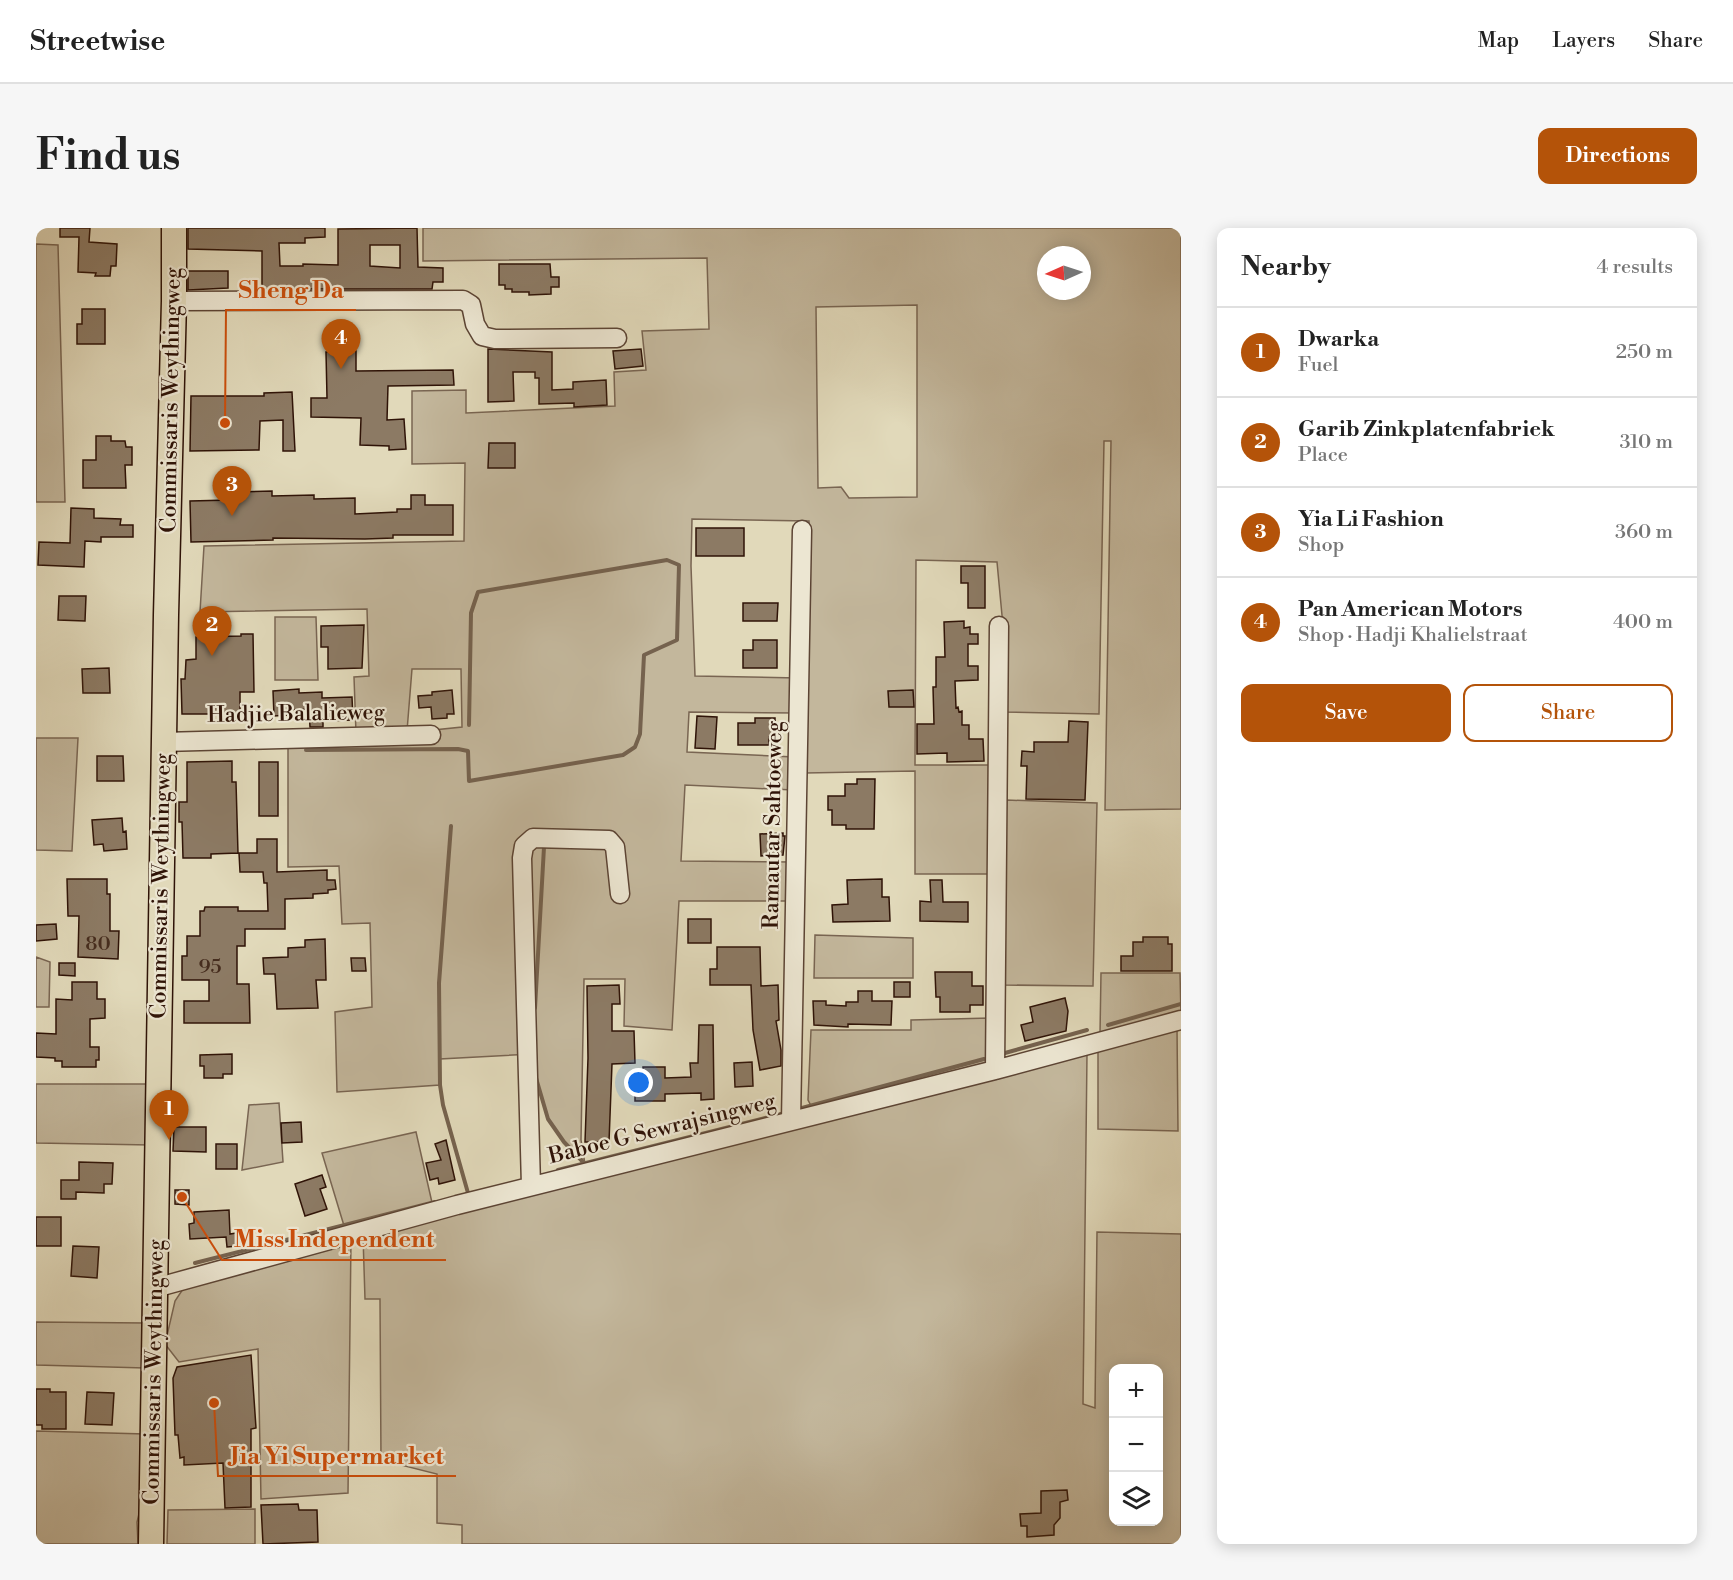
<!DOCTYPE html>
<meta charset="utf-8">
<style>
:root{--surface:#fff;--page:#f6f6f6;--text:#222;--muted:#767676;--line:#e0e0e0;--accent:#b45309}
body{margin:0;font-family:"Libre Bodoni",serif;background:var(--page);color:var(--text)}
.controls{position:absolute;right:18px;bottom:18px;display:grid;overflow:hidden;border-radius:12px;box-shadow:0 3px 15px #0003}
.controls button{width:54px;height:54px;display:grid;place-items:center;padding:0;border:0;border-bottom:2px solid var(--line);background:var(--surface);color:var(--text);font:30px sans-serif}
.compass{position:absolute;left:1001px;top:18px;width:54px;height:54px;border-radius:50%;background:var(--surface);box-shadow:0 3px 15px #0003;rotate:267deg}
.you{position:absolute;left:603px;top:855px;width:21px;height:21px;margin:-15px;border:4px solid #fff;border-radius:50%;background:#1a73e8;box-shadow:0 0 0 9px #1a73e833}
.badge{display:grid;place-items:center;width:39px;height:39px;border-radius:50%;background:var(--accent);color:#fff;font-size:20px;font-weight:700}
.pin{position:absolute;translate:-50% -50px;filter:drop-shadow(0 2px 3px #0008)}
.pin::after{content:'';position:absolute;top:32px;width:21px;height:18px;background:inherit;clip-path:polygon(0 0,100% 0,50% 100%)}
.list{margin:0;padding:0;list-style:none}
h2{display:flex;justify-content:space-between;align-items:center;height:78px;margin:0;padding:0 24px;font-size:26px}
h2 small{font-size:20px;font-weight:400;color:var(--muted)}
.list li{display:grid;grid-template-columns:39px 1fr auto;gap:18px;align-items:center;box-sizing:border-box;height:90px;padding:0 24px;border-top:2px solid var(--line)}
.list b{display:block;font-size:22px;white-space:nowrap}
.list p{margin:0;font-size:20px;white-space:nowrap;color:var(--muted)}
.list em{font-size:20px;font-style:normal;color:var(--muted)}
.actions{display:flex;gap:12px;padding:18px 24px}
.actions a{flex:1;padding:14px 0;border:2px solid var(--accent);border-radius:12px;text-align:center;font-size:21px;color:var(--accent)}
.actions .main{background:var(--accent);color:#fff}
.icon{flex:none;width:33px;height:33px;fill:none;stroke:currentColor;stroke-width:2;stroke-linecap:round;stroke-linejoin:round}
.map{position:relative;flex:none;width:1145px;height:1316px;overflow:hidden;border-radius:12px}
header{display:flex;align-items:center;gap:36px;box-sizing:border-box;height:84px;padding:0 30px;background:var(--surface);border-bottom:2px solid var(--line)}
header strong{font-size:28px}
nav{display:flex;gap:33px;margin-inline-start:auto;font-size:21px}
.intro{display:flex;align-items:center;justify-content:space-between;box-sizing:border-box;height:144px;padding:0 36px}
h1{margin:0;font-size:42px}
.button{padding:15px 27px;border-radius:12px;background:var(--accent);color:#fff;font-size:21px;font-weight:700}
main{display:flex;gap:36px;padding:0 36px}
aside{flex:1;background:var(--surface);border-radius:12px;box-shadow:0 3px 15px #0003}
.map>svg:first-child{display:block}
.green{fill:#c3b79c;stroke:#796552;stroke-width:1.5;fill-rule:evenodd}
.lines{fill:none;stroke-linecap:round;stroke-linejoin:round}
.stream{stroke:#75624e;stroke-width:4}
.building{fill:#8c7a64;stroke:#2f1307;stroke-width:1.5;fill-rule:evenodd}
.minor-casing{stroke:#5c4434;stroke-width:21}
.major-casing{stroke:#2f1307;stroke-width:27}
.minor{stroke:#ece6d2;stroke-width:18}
.major{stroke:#e1d9ba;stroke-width:24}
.labels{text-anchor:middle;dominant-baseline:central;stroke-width:4.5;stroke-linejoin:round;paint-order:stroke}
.number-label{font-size:20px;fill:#462d1e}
.street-label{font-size:22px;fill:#2f1307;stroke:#ece6d2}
.leader{fill:none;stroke:#cc4e0b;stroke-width:2}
.callout-dot{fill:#cc4e0b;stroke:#ece6d2;stroke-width:2}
.callout-label{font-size:24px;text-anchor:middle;font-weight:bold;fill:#cc4e0b;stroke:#ece6d2;stroke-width:4.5;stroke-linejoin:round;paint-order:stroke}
</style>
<header>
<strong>Streetwise</strong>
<nav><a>Map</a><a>Layers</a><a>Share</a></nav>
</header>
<div class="intro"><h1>Find us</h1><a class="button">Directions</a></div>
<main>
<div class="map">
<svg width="1145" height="1316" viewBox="0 0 1145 1316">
<rect width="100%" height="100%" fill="#e1d9ba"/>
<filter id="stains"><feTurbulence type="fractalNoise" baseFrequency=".00333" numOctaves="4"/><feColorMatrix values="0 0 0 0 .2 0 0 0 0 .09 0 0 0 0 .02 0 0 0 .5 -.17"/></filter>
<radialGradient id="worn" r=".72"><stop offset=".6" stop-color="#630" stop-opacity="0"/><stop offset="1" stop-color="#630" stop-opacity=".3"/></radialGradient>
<path class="green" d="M387 0H1145V581L1069 582 1075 213H1068L1063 486 966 484 967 398 961 334 880 332 879 537H957L956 646H879V543L769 545 773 293 656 291 655 338 659 448 762 450V485L653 484 651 524 758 529 757 562 649 557 645 633 757 634V673H643L636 802 588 798 589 751H548L545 912 549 936 528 914 512 891 496 834V826L404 831V857L301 864 299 784 336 779 334 695 306 696 303 638 252 639V517L426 499 425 441H376L371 503 320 505 318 449 333 448 331 381 164 384 168 318 428 313 429 235 376 236V163L430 162V185L579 178 578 144 610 142 606 103 673 101 671 30 387 33ZM1010 27H1046V63H1010ZM881 77V269L813 270 805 259 782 260 780 79Z
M0 16 22 17 29 274H0Z
M239 389H280L282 452H239Z
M0 510H42L36 623 0 622Z
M970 572 1061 575 1057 758 969 757Z
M779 707 877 710V750H778Z
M0 729 14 734 13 779H0Z
M1065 745H1144L1145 788 1064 806Z
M954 790 952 834 947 838 778 883 772 872 775 802H875V792Z
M1141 800 1142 903 1062 901V820Z
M1051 826 1047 1176 1059 1180 1061 1004 1145 1006V1316H426V1297L401 1295V1246L345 1232 344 1071H329L327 1008ZM1078 1140H1122V1294H1078Z
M0 856H116L115 917 0 915Z
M243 875 247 934 206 942 213 877Z
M380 904 397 979 309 1001 286 925Z
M315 1012 312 1265 225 1271 222 1121 143 1134 129 1116 139 1073 149 1058Z
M0 1094 110 1095 109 1140 0 1137Z
M0 1203 109 1206 108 1266 101 1294 102 1316H0Z
M219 1281V1316H131L132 1282Z"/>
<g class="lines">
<path class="stream" d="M270 522 422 521 432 523 433 553 587 527 599 519 604 506 608 427 641 412 643 337 631 332 442 364 435 385 433 497
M415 598 403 755 404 857 407 877 432 965
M499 780 508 619
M1072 797 1145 776
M969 825 1051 802
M500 850 512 891 528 914 549 936
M766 880 948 831
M522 942 745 886
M159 1035 399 974"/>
</g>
<path class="building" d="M24 0H54L53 14 81 16 80 38H75L74 48H59L60 45 42 44 43 9H24Z
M152 0H289V9L269 10V15H243L244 38H267V36L302 37V1L381 0 382 39 407 40V54H397L396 61H226V23L152 21ZM334 17H364V40L334 38Z
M463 36H514L515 49H523V59H515V66L493 67V64H476V61H469V57H463Z
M152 43H192V60L152 62Z
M46 81H69V116H41V96H46Z
M452 121 516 124V162L537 161V154L570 152 571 177 538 179V175L503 176V150H499V144H477L478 173 452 174Z
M605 121 607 138 579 141 577 123Z
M320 123V143L417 142 418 157 352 158 351 192 368 191 370 221 353 222V218L324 217 325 190 275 189V170H291L290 124Z
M256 164 259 223H247V192L224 193 223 222 154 223 155 168H228V165Z
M60 208H75V213H89L90 219H96V237H89L90 260H47V232H60Z
M453 215H479V240H452Z
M236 263V268L278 267V271L319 270V286L361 284V281H375V267H389V277H417V307H357V310L329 311 237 310V312L155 314 154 273 194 272V264Z
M35 280 58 281V290L85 291 84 297H97V309H65V314L49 313 48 339 2 337 3 314 34 315Z
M660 300H708V328H660Z
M925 338H949V380H932V355H925Z
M23 368H50L49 393 22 392Z
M707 375H742L741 393H707Z
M928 393V400L934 399V406H942V416H932V438H942V452L919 453 920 480 922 479 923 484 926 483V497H933V511H947L948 533 911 534V525L881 526V496H898L897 459H900V429H909L908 394Z
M328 397 326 440 292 441V419H285V398Z
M205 406H217L218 464H204V486H146L145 451H149L150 432 160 431V409L205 408Z
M717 412H741V440H707V422H717Z
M73 440 74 465H47L46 441Z
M263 461V465L286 464V470L316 469 317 492 287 493V499H274L273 481 252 482V487L238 488 237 463Z
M416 462 418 486H411V490L396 491 395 479 383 480 382 468 396 467V464Z
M877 462 878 479H853L852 463Z
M661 488 681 489 679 521 659 520Z
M719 490H739V509H733V517H702V495H719Z
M1033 493 1052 494 1049 572 990 571 991 538H985L986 523 998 524V514H1032Z
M61 528H87L88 553H61Z
M196 533V554H200L202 625 175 626V630H147L146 594H143V574H151V534Z
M223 534H242V588H223Z
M821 551H839L838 601H810V597H796V582H792V568H809V556H821Z
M86 590 87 604 90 603 91 621 68 623 67 616 58 617 56 592Z
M747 605V608H749L747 627 725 628 724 606Z
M221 611H241V644L291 642V652H299L300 661 292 662V665L277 666V670L249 671V701H209V718H201V756H213L214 795H148V773H173V752H146V728H151V708H164V683H168L169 679H202V683H232L231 655H228L227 644H204L203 625H221Z
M31 651H71V666H74V703H83L82 731 42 729 43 688H32Z
M846 651V669H853L854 693 797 694 796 677 812 676 811 652Z
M894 652H906L907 674H932V694L884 693V673L895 674Z
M652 691H675V715H652Z
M20 696 21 711 0 713V697Z
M1107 709H1132V716H1136V743H1085V728H1097V714H1107Z
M289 711 290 752H280L282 780 241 781 239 746H228L227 730 252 729V720L269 719V712Z
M681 719H724L725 758 742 757 743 792 740 793 745 822V838L724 842 717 802 715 757H674V741H681Z
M315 730H329L330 743H316Z
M23 735H39V748L23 747Z
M899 744H936V758H947V777H934V784H904V769H900Z
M36 754H61V771H69V790L54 791V819H63V832H60V839H26V833H19V830L0 829V805L20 806V771L36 772Z
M858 754H874V769H858Z
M583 757 584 776H576V803H598L599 835 576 836 573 914H549L552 830 551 758Z
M822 763H836V773H856L855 797 812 796V799L778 797 777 773H790V777L810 778V774H822Z
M1029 770 1032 783 1030 803 989 813 985 797 997 794 994 779Z
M663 797H677L678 871 665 872V865L629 866V873H599V859H607V839H629V850L655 849 654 835H662Z
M196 826V846H187V850H168V838H164V827Z
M716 834 717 858 699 859 698 835Z
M265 894 266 914 246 915 245 895Z
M138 899H170V924L137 923Z
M410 912 419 952 403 956 402 950 394 952 390 935 405 932 399 916Z
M180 916H201V941H180Z
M43 934 77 935 76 956H68V965L40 964V971H25V952H43Z
M286 947 290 959 284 961 291 981 269 988 259 956Z
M139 962H153V977L139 976Z
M193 982 194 1006 200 1005 202 1018 191 1019 190 1009 154 1011 153 996 158 995V984Z
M0 989H25V1018H0Z
M37 1018 63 1019 61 1050 35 1048Z
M215 1127 220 1200 215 1201V1279L189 1280 187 1235 148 1237V1229L144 1230 142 1207H139L137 1150 141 1139Z
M0 1161H14V1164H30V1201H6V1197H0Z
M51 1164 78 1165 76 1197 49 1196Z
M1031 1262 1032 1272 1024 1274V1290L1018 1297V1307L991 1309V1298H985L984 1286 1005 1285V1263Z
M262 1276 263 1282H281L282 1314 227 1316 225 1277Z"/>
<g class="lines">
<g class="minor-casing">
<path id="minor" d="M138 73 427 72 435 77 439 96 446 108 459 111 581 110
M127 514 395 507
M959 842 963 398
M755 893 766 302
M495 958 486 630 488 618 497 610 573 612 579 619 584 666
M119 1060 421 977 959 842 1145 792"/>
</g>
<g class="major-casing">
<path id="major" d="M115 1316 130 387 138 73V0"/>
</g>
<use href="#minor" class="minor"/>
<use href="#major" class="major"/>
</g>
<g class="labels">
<g class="number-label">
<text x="62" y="716">80</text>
<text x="174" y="739">95</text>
</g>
<g class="street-label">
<text transform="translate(135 172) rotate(-89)">Commissaris Weythingweg</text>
<text transform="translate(260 486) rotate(-1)">Hadjie Balalieweg</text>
<text transform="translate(737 597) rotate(-89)">Ramautar Sahtoeweg</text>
<text transform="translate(125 658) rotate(-89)">Commissaris Weythingweg</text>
<text transform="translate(626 901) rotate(-14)">Baboe G Sewrajsingweg</text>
<text transform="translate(118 1144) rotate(-89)">Commissaris Weythingweg</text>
</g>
</g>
<path class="leader" d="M189 195L190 82H320M146 969L186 1032H410M178 1175L182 1248H420"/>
<g class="callout-dot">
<circle cx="189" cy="195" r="6"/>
<circle cx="146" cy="969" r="6"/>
<circle cx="178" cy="1175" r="6"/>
</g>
<g class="callout-label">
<text x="255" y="70">Sheng Da</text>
<text x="298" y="1019">Miss Independent</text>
<text x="301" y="1236">Jia Yi Supermarket</text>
</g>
<rect width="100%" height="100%" filter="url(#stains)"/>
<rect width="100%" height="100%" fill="url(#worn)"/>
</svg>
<div class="controls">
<button>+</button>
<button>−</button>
<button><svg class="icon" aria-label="layers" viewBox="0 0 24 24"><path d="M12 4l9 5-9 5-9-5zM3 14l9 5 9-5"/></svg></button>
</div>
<svg class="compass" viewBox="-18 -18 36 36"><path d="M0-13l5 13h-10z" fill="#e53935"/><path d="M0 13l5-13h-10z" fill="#767676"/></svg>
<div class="you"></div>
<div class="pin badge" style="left:133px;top:912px">1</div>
<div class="pin badge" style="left:176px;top:428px">2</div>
<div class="pin badge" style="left:196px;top:288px">3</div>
<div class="pin badge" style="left:305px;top:141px">4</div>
</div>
<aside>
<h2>Nearby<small>4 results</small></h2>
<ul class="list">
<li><span class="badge">1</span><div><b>Dwarka</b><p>Fuel</p></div><em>250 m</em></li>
<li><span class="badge">2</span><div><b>Garib Zinkplatenfabriek</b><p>Place</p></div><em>310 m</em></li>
<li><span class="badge">3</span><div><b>Yia Li Fashion</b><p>Shop</p></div><em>360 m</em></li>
<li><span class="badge">4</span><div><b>Pan American Motors</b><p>Shop · Hadji Khalielstraat</p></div><em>400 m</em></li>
</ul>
<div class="actions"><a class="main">Save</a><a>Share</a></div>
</aside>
</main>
